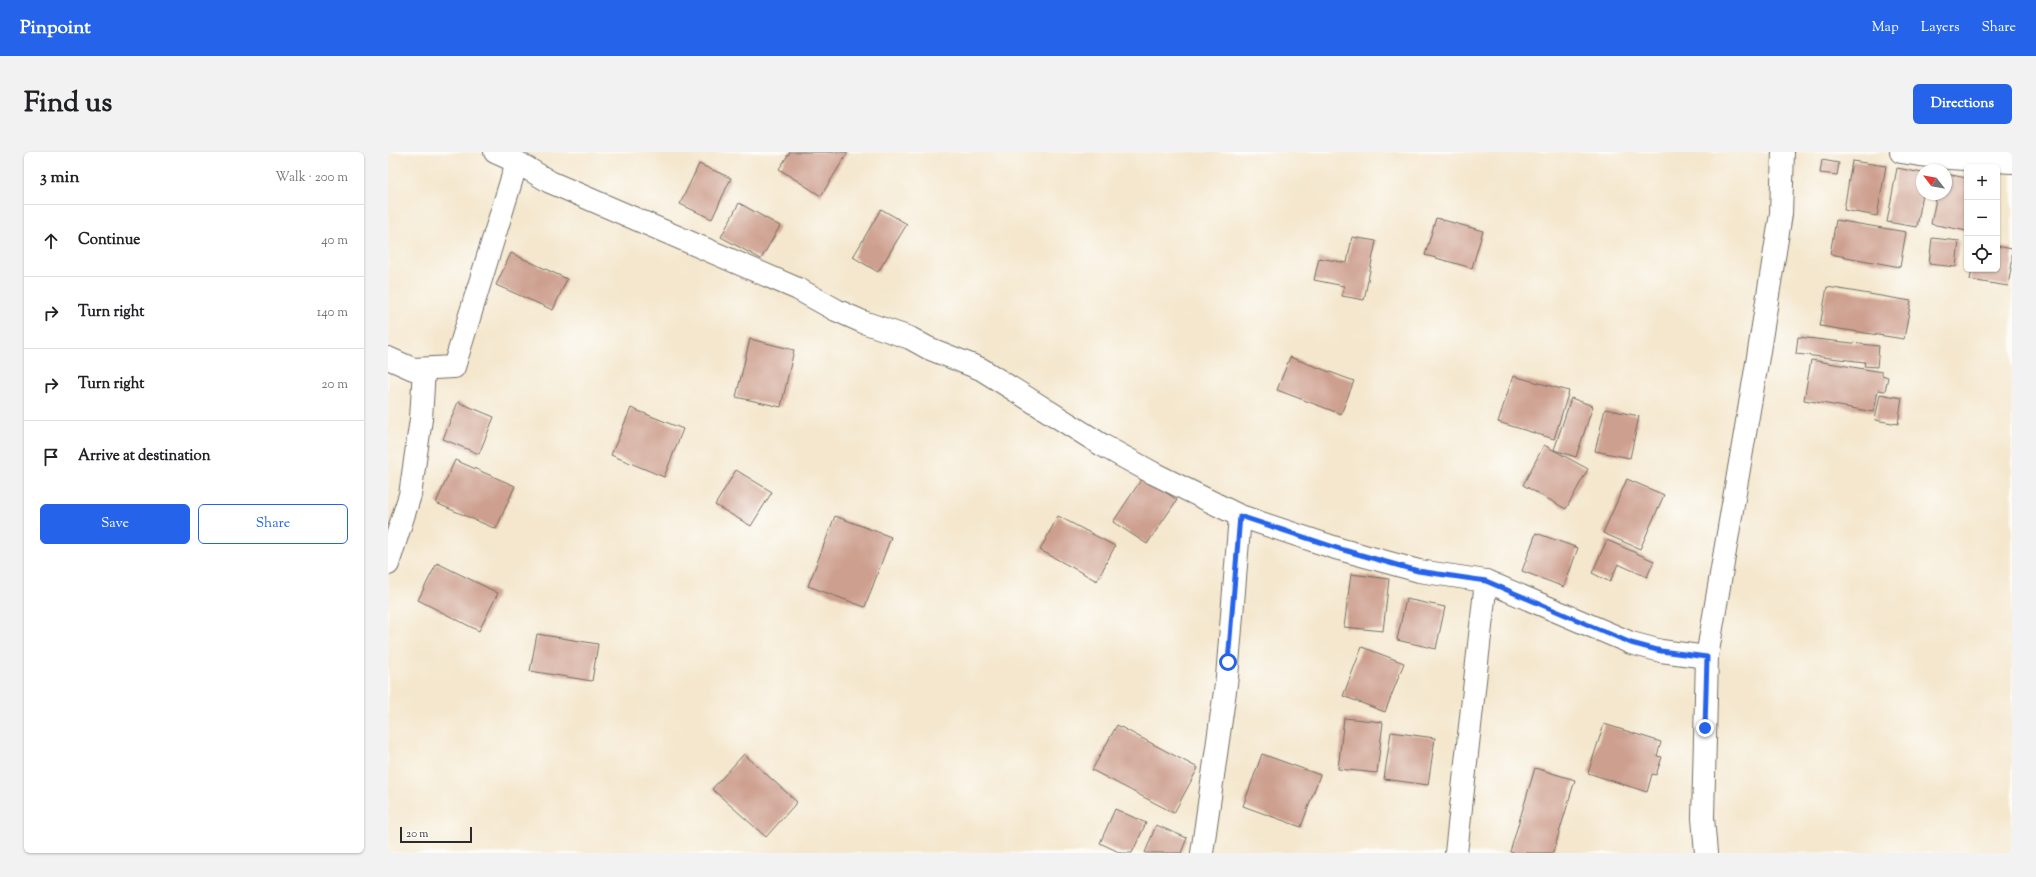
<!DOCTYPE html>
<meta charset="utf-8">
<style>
:root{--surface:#fff;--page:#f2f2f2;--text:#202124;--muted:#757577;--line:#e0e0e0;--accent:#2563eb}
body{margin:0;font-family:"Sorts Mill Goudy",serif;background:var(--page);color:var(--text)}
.controls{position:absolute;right:12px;top:12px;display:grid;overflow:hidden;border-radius:6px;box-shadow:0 1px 3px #0004}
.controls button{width:36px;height:36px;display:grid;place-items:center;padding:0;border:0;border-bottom:1px solid var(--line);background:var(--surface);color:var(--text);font:20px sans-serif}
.compass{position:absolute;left:1528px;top:12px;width:36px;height:36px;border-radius:50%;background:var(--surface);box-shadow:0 1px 3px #0004;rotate:301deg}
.scale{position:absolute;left:12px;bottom:10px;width:72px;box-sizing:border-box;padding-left:4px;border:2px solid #2b2b2b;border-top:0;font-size:11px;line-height:14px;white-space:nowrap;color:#2b2b2b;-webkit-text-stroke:3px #fdfcf7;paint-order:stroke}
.stop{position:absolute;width:12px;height:12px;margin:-9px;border:3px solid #2563eb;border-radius:50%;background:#fff}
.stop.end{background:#2563eb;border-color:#fff;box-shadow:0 1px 4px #0008}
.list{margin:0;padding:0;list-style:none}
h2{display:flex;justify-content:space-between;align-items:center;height:52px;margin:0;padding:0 16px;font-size:17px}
h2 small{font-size:13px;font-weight:400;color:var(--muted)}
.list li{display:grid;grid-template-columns:26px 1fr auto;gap:12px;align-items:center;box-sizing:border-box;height:72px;padding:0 16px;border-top:1px solid var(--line)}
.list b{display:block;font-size:15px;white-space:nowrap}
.list em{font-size:13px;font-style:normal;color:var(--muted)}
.actions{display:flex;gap:8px;padding:12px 16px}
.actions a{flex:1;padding:9px 0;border:1px solid var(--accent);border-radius:6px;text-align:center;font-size:14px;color:var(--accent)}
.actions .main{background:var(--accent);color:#fff}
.icon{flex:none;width:22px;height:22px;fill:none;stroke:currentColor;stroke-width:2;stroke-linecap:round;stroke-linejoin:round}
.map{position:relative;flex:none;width:1624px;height:701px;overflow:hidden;border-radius:6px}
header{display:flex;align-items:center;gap:24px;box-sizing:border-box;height:56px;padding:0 20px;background:var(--accent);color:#fff}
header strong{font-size:19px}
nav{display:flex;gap:22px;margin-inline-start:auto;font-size:14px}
.intro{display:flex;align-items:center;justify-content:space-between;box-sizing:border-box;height:96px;padding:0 24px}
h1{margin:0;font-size:28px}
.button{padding:10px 18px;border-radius:6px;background:var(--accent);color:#fff;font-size:14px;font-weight:700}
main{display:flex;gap:24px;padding:0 24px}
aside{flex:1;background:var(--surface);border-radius:6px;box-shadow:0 1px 3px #0004}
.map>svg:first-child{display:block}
.building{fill:#cd9f8e}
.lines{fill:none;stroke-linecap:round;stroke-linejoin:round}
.street-casing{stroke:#716d64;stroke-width:24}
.street{stroke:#fff;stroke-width:22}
.route{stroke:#2563eb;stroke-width:5}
</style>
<header>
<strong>Pinpoint</strong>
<nav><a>Map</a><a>Layers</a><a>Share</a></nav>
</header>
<div class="intro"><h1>Find us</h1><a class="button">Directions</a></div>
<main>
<aside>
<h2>3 min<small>Walk · 200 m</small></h2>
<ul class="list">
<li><svg class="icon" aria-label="ahead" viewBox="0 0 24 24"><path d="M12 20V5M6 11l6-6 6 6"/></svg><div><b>Continue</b></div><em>40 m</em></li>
<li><svg class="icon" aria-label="right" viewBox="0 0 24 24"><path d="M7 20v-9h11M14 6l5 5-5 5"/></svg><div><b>Turn right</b></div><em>140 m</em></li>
<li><svg class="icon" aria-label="right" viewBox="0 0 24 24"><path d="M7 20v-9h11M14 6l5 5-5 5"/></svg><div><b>Turn right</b></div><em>20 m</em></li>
<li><svg class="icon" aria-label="arrive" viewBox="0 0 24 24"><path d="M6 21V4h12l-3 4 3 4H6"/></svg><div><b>Arrive at destination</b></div></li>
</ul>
<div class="actions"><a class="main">Save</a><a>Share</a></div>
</aside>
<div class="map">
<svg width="1624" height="701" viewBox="0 0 1624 701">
<rect width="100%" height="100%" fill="#fdfcf7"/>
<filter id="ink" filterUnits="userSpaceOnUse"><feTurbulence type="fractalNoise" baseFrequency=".025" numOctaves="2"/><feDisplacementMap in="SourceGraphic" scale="8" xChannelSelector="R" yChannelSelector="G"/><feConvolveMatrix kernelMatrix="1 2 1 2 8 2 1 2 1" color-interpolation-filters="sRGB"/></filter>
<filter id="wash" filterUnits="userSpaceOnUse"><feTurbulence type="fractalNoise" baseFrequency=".012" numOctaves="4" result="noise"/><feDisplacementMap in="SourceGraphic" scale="16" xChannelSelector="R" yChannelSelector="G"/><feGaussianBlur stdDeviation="0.9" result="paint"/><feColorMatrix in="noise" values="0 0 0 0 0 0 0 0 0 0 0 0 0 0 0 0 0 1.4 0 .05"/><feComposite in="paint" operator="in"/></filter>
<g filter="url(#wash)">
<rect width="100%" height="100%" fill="#f4e7ce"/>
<g id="blocks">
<path class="building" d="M402 0H460L433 44 391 17Z
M1434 8 1451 11 1449 23 1432 21Z
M1464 9 1498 14 1489 64 1456 58Z
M311 12 343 26 324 67 292 52Z
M1509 16 1534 21 1535 42 1529 75 1499 70Z
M1558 22 1579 26V79L1543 72 1549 42H1558Z
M351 51 392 74 373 107 333 85Z
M493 57 519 72 490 120 465 105Z
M1048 66 1095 79 1084 116 1037 103Z
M1448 68 1518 80 1512 115 1442 102Z
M964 85 988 89 976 148 954 144 956 134 926 128 931 106 959 111Z
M1544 86 1571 89 1568 115 1541 112Z
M1609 94 1624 97V111L1620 134 1582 128 1584 117H1609Z
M123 101 179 127 165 158 108 133Z
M1439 135 1523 149 1516 187 1432 174Z
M1410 185 1491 194 1489 215 1476 214 1477 210 1408 202Z
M362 187 406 198 393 255 348 245Z
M902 205 966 229 953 262 889 238Z
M1423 208 1494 220V223L1500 225 1497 239 1490 238 1486 260 1416 248Z
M1125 224 1181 239 1166 287 1110 270Z
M1492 242 1514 246 1510 272 1487 268Z
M1183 246 1205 254 1188 305 1166 298Z
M70 250 106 265 91 302 55 287Z
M243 256 295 277 276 325 223 303Z
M1217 257 1251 264 1242 306 1207 299Z
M1156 293 1200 317 1178 357 1135 333Z
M67 308 127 334 108 377 48 351Z
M348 318 384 340 363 374 327 353Z
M755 325 789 348 759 392 725 370Z
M1239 327 1276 343 1252 397 1215 381Z
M447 364 503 385 477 455 420 434Z
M670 364 727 394 709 429 652 398Z
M1148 381 1190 396 1176 435 1134 419Z
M1219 388 1266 409 1259 425 1230 412 1222 430 1204 421Z
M49 411 110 441 91 479 30 448Z
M963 422 1001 427 995 479 956 475Z
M1018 447 1057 455 1048 497 1009 488Z
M149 482 210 492 204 529 142 519Z
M974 495 1016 511 997 560 955 544Z
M956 566 995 570 989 621 950 617Z
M1216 572 1273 590 1269 604 1274 605 1268 623 1264 622 1259 640 1200 621Z
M729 573 810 616 786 661 704 618Z
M1003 580 1047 586 1040 633 996 627Z
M356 602 409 650 378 685 324 637Z
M874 602 932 623 913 675 855 654Z
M1147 616 1187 628 1165 701H1125L1122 700Z
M727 657 758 671 744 701H733L712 691Z
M768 673 799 686 793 701H757Z"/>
</g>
</g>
<g filter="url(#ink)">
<use href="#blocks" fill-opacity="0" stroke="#716d64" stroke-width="1"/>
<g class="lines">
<g class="street-casing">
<path id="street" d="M107 0 129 10 162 30 410 137 448 158 475 170 522 186 540 196 593 217 714 293 765 321 852 364 951 397 1031 419 1098 429 1243 491 1273 499 1319 505
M1513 0 1545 5 1624 10
M0 206 25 217 66 215 129 10
M0 412 22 343 33 267 36 217
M814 701 839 525 852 364
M1068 701 1098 429
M1318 701 1315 666 1319 505 1370 205 1393 62 1395 0"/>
</g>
<use href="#street" class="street"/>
</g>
</g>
<g class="lines" filter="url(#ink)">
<path class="route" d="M840 510 852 364 952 397 1030 419 1098 429 1243 491 1273 499 1319 505 1317 576"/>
</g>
</svg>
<div class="controls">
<button>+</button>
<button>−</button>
<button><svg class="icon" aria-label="locate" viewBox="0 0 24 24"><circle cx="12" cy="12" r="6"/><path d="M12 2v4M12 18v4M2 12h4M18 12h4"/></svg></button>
</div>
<svg class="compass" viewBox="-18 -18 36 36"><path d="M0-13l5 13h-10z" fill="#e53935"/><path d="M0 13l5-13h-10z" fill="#757577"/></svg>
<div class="scale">20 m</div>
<div class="stop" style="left:840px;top:510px"></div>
<div class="stop end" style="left:1317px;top:576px"></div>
</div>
</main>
